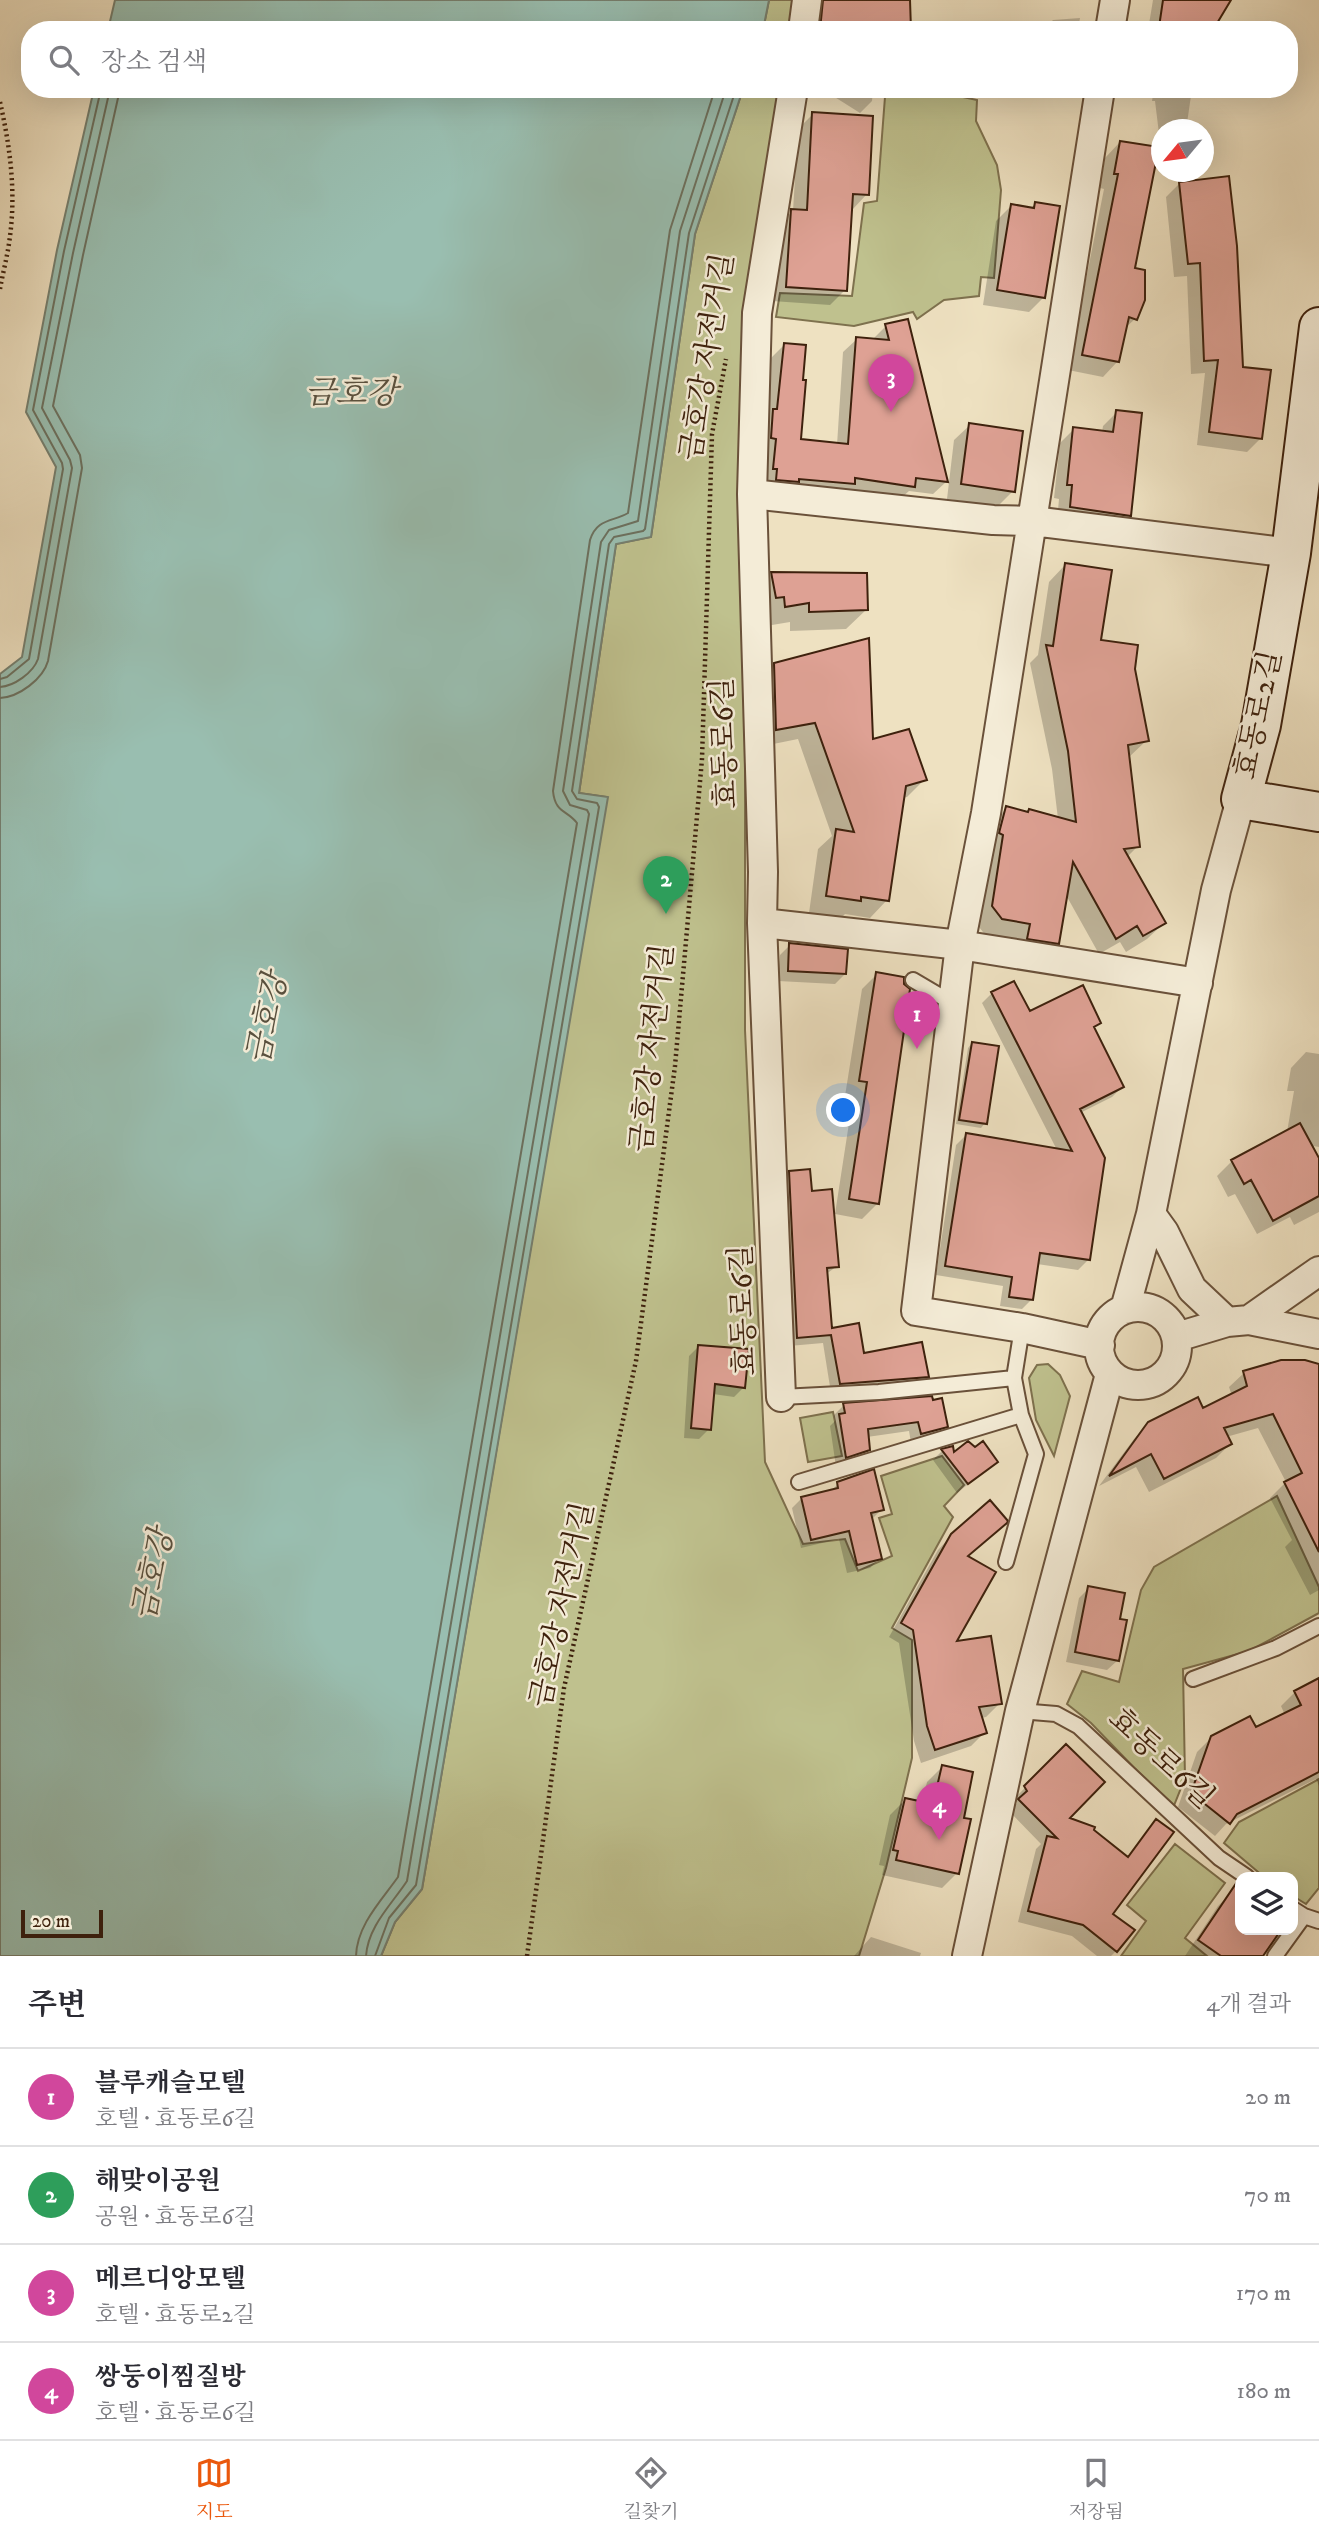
<!DOCTYPE html>
<html lang="ko">
<meta charset="utf-8">
<style>
:root{--surface:#fff;--page:#f7f7f7;--text:#2b2b33;--muted:#7c7c81;--line:#e1e1e2;--accent:#ea580c}
body{margin:0;font-family:"IM FELL DW Pica","Noto Serif KR",serif;background:var(--page);color:var(--text)}
.controls{position:absolute;right:21px;bottom:21px;display:grid;overflow:hidden;border-radius:14px;box-shadow:0 7px 28px #0002}
.controls button{width:63px;height:63px;display:grid;place-items:center;padding:0;border:0;border-bottom:2px solid var(--line);background:var(--surface);color:var(--text);font:35px sans-serif}
.compass{position:absolute;left:1151px;top:119px;width:63px;height:63px;border-radius:50%;background:var(--surface);box-shadow:0 7px 28px #0002;rotate:241deg}
.scale{position:absolute;left:21px;bottom:18px;width:82px;box-sizing:border-box;padding-left:7px;border:4px solid #3e210d;border-top:0;font-size:19px;line-height:24px;white-space:nowrap;color:#3e210d;-webkit-text-stroke:5px #f4ecd7;paint-order:stroke}
.you{position:absolute;left:844px;top:1111px;width:24px;height:24px;margin:-18px;border:5px solid #fff;border-radius:50%;background:#1a73e8;box-shadow:0 0 0 10px #1a73e833}
.badge{display:grid;place-items:center;width:46px;height:46px;border-radius:50%;background:var(--accent);color:#fff;font-size:23px;font-weight:700}
.pin{position:absolute;translate:-50% -58px;filter:drop-shadow(0 2px 4px #0008)}
.pin::after{content:'';position:absolute;top:37px;width:24px;height:21px;background:inherit;clip-path:polygon(0 0,100% 0,50% 100%)}
.list{margin:0;padding:0;list-style:none}
h2{display:flex;justify-content:space-between;align-items:center;height:91px;margin:0;padding:0 28px;font-size:30px}
h2 small{font-size:23px;font-weight:400;color:var(--muted)}
.list li{display:grid;grid-template-columns:46px 1fr auto;gap:21px;align-items:center;box-sizing:border-box;height:98px;padding:0 28px;border-top:2px solid var(--line)}
.list b{display:block;font-size:26px;white-space:nowrap}
.list p{margin:0;font-size:23px;white-space:nowrap;color:var(--muted)}
.list em{font-size:23px;font-style:normal;color:var(--muted)}
.icon{flex:none;width:38px;height:38px;fill:none;stroke:currentColor;stroke-width:2;stroke-linecap:round;stroke-linejoin:round}
.map{position:relative;flex:none;width:1319px;height:1956px;overflow:hidden}
.search{position:absolute;background:var(--surface);box-shadow:0 7px 28px #0002;left:21px;right:21px;top:21px;height:77px;display:flex;align-items:center;gap:18px;box-sizing:border-box;padding:0 24px;border-radius:28px;color:var(--muted);font-size:26px}
.sheet{height:483px;background:var(--surface)}
nav{display:flex;justify-content:space-around;align-items:center;box-sizing:border-box;height:98px;border-top:2px solid var(--line);background:var(--surface);font-size:19px;color:var(--muted)}
nav a{display:grid;justify-items:center;gap:4px}
nav .on{color:var(--accent)}
.map>svg:first-child{display:block}
.green{fill:#bfc18e;stroke:#7e714e;stroke-width:2}
.water{fill:#99beb0;stroke:#757f6f;stroke-width:2}
.shadow{fill:#0003}
.lines{fill:none;stroke-linecap:round;stroke-linejoin:round}
.shore{stroke:#6c705e;stroke-width:2}
.building{fill:#dea194;stroke:#3e210d;stroke-width:2}
.lane-casing{stroke:#6a513a;stroke-width:18}
.street-casing{stroke:#6a513a;stroke-width:32}
.secondary-casing{stroke:#3e210d;stroke-width:42}
.path{stroke:#3e210d;stroke-width:4.5;stroke-dasharray:2 3.5;stroke-linecap:butt}
.lane{stroke:#f4ecd7;stroke-width:14}
.street{stroke:#f4ecd7;stroke-width:28}
.secondary{stroke:#f4ecd7;stroke-width:38}
.labels{text-anchor:middle;dominant-baseline:central;stroke-width:5;stroke-linejoin:round;paint-order:stroke}
.street-label{font-size:30px;fill:#3e210d;stroke:#f4ecd7}
.water-label{font-size:32px;font-style:italic;fill:#59503e;stroke:#f4ecd7}
</style>
<div class="map">
<svg width="1319" height="1956" viewBox="0 0 1319 1956">
<rect width="100%" height="100%" fill="#eee1c1"/>
<filter id="stains"><feTurbulence type="fractalNoise" baseFrequency=".00286" numOctaves="4"/><feColorMatrix values="0 0 0 0 .2 0 0 0 0 .09 0 0 0 0 .02 0 0 0 .5 -.17"/></filter>
<radialGradient id="worn" r=".72"><stop offset=".6" stop-color="#630" stop-opacity="0"/><stop offset="1" stop-color="#630" stop-opacity=".3"/></radialGradient>
<path class="green" d="M769 0H798L793 30H763Z
M743 89H784L745 609V1030L765 1462 803 1544 845 1539 858 1571 892 1556 879 1518 892 1514 881 1476 942 1456 964 1485 944 1506 953 1517 892 1628 912 1640V1758L886 1868 859 1956H381L395 1922 422 1889 607 797 579 793 616 544 651 537 695 234Z
M949 94 977 100 976 121 997 165 1001 190 994 278 981 277 979 296 944 300 917 319 913 312 854 326 776 317 780 293 852 296 864 203 877 201 885 97Z
M1048 1364 1060 1375 1070 1396 1054 1456 1036 1420 1029 1378 1037 1365Z
M833 1412 842 1456 808 1462 800 1418Z
M1277 1496 1319 1587V1613L1249 1651 1183 1669 1185 1778 1173 1808 1091 1723 1067 1704 1082 1671 1119 1682 1141 1590 1154 1567Z
M1319 1779V1888L1306 1904 1293 1896V1877H1264L1224 1843 1239 1822Z
M1175 1844 1225 1883 1185 1938 1207 1956H1121L1146 1921 1127 1905Z"/>
<path class="water" d="M115 0H769L763 30H108Z
M94 89H743L695 234 651 537 616 544 579 793 608 797 422 1889 395 1922 381 1956H0V674L22 657 56 467 26 412 57 250Z"/>
<path class="shadow" d="M812 0H908L909 30H809Z
M1153 0H1229L1211 30H1148Z
M1080 18 1078 30H1043L1053 20Z
M1029 22V30H972L974 27Z
M822 89H873L872 101 860 113Z
M1154 89H1192L1186 130H1162V158L1155 101H1152Z
M813 114 867 194 852 210 845 290 830 305 772 301 777 226 793 211 798 129Z
M1120 142 1133 270 1135 319 1124 329 1118 361 1103 377 1068 370 1104 189 1100 188 1105 158Z
M1179 184 1241 369 1261 438 1247 452 1197 445 1205 373 1191 374 1187 276 1174 277 1166 197Z
M1035 204 1044 297 1029 312 983 305 996 221 1011 206 1030 209Z
M886 326 946 482 933 494 909 491 900 499 764 492 765 419 771 358 784 345 799 441 837 445 843 352 857 339H873Z
M1117 412 1129 516 1115 529 1057 521 1059 499 1054 498 1060 443 1074 429 1102 433 1103 426Z
M970 425 1013 491 998 506 947 499 954 440Z
M1065 565 1099 641 1133 669 1147 740 1128 758 1138 846 1127 857 1164 923 1147 939 1126 952 1120 942 1099 954 1066 895 1058 943 1041 960 986 936 976 923 990 825 1007 808 1058 819 1052 769 1030 663 1038 655 1049 582Z
M772 573 867 609 846 629 790 631V622L766 626 752 593Z
M774 664 871 741 925 779 907 797 902 798 887 900 870 918 845 914 841 918 809 913 818 849 832 836 798 739 758 747 757 682Z
M790 945 845 974 835 984 778 981 780 955Z
M877 974V1204L862 1219 835 1214 853 1097 845 1096 862 989Z
M992 993 1029 1013 1099 1022 1093 1029 1122 1087 1112 1097 1080 1113 1088 1260 1078 1270 1037 1264 1032 1299 1022 1309 1000 1306 1003 1286 936 1275 956 1145 966 1135 1057 1150 982 1003Z
M972 1043 985 1123 981 1128 956 1124 968 1048Z
M1306 1052 1319 1054V1147L1313 1146 1319 1156V1212L1294 1225 1290 1217 1257 1234 1235 1194 1228 1197 1217 1176 1232 1161 1287 1132 1294 1091H1287L1291 1068Z
M789 1173 811 1193 837 1266 825 1275 830 1330 862 1355 927 1377 918 1386 831 1393 823 1343 789 1346 780 1182Z
M699 1346 744 1387 734 1397 713 1394 709 1429 699 1439 684 1438 689 1356Z
M1319 1365V1590L1310 1595 1285 1547 1292 1540 1270 1498 1286 1482 1258 1428 1226 1437 1230 1444 1216 1458 1149 1492 1136 1467 1099 1486 1134 1439 1149 1424 1203 1410 1232 1396 1229 1387 1244 1373Z
M844 1405 946 1426 937 1436 911 1443 909 1431 867 1437 869 1450 858 1460 836 1467 830 1426 835 1421 834 1415Z
M942 1451 953 1455 996 1462 957 1493 933 1460Z
M838 1484 882 1509 872 1519 880 1558 870 1568 847 1573 839 1539 801 1548 792 1508 802 1498 830 1492Z
M952 1535 967 1557 953 1643 1000 1703 986 1717 981 1718 985 1732 971 1746 921 1763 914 1741 899 1643 889 1637 938 1550Z
M1089 1588 1118 1620 1117 1661 1107 1670 1066 1662 1079 1598Z
M1319 1688V1786L1316 1779 1226 1824 1215 1836 1178 1807 1197 1752 1212 1737 1255 1730 1285 1715 1281 1706 1295 1692Z
M1066 1746 1067 1819 1092 1831 1127 1858 1157 1822 1111 1915 1116 1951 1111 1956H1097L1072 1936 1018 1922 1036 1849 1041 1844 1009 1811 1017 1803 1014 1799Z
M942 1767 962 1819 957 1873 942 1888 882 1875 884 1866 879 1865 890 1815 905 1800 922 1804 927 1782Z
M1233 1891 1240 1896V1930H1279L1261 1956H1185L1218 1906Z
M871 1937 921 1953 920 1956H854Z"/>
<g class="lines">
<path class="shore" d="M0 679 7 677 29 659 63 469 62 463 33 410 64 251 101 89
M0 687C14 686 33 673 38 659L72 468 70 460 42 408 73 253 110 89
M0 698C19 697 43 679 48 661L82 468 80 455 53 406 83 255 120 89
M356 1956C357 1925 381 1901 398 1877L577 823C567 810 555 813 553 791L590 540C597 518 613 522 628 513L670 230 715 89
M366 1956C368 1926 392 1904 407 1881L589 814 587 810 570 805 563 791 601 542 609 530 638 521 680 231 726 89
M375 1956 389 1918 416 1885 599 807 597 803 577 799 572 791 609 544 614 537 643 531 645 529 689 233 736 89"/>
</g>
<path class="building" d="M823 0H910L911 30H820Z
M1163 0H1231L1213 30H1174L1159 27Z
M812 112 873 116 869 195 853 194 847 291 786 287 791 209 807 210Z
M1120 141 1159 147 1135 268 1145 270V300L1137 320 1129 317 1119 362 1082 355 1118 174H1114Z
M1229 176 1237 246 1243 367 1271 370 1262 439 1209 432 1218 360 1204 361 1200 263 1188 264 1179 182Z
M1035 202 1060 206 1045 298 997 290 1011 204 1034 208Z
M908 319 948 482 916 478 915 487 855 478V484L799 479V482L776 480 777 469H773L776 439 771 438 773 409H777L784 343 806 345 803 380H806L801 439 848 444 856 337 889 340 885 324Z
M1116 410 1142 413 1131 516 1070 507 1072 485H1067L1073 427 1113 432Z
M969 423 1023 431 1015 492 961 484Z
M1065 563 1112 570 1101 640 1138 645 1135 669 1149 741 1128 745 1140 847 1124 849 1166 923 1143 936 1137 926 1116 939 1073 862 1059 944 1027 939 1030 924 1002 919 992 906 1003 835 999 833 1006 806 1028 812 1029 809 1076 822 1068 751 1046 645 1053 646Z
M771 572 867 573 868 610 809 612V603L785 607 784 597 776 598Z
M869 638 873 739 909 729 927 780 906 786 889 901 861 897V901L826 896 836 829 854 832 815 723 776 730 774 663Z
M789 943 848 949 846 974 788 971Z
M876 972 904 977V984L910 989 879 1204 849 1199 867 1082 859 1081Z
M1014 981 1030 1011 1083 985 1101 1023 1094 1027 1124 1087 1080 1109 1105 1158 1090 1260 1040 1253 1033 1300 1009 1297 1012 1277 945 1266 966 1133 1072 1151 991 992Z
M972 1042 999 1046 987 1124 959 1120Z
M1300 1123 1319 1158V1196L1273 1221 1251 1180 1244 1184 1231 1160Z
M810 1169 812 1191 832 1189 839 1267 827 1268 832 1328 859 1323 864 1353 922 1342 929 1377 840 1384 831 1335 797 1338 789 1171Z
M698 1345 749 1349 745 1388 715 1384 711 1430 691 1428Z
M1281 1360H1305L1319 1364V1552L1284 1482 1302 1473 1273 1414 1224 1428 1232 1444 1164 1479 1151 1454 1109 1476 1148 1422 1198 1397 1203 1408 1247 1386 1243 1371Z
M932 1396 933 1400 942 1398 948 1427 921 1434 918 1422 868 1429 870 1450 846 1458 839 1414 845 1413 843 1403Z
M968 1441 975 1447 983 1441 998 1462 968 1484 941 1449 953 1446 954 1452Z
M874 1469 884 1510 871 1513 882 1559 857 1565 849 1531 811 1540 801 1497 838 1488 837 1482Z
M990 1500 1008 1521 1007 1523 968 1556 996 1572 957 1641 991 1636 1002 1704 979 1707 987 1733 935 1750 927 1726 913 1630 901 1623 951 1534Z
M1088 1586 1125 1593 1120 1619 1127 1620 1119 1661 1075 1652Z
M1319 1678V1772L1237 1814 1230 1824 1191 1793 1211 1736 1250 1716 1256 1727 1301 1705 1294 1691Z
M1066 1744 1105 1782 1070 1818 1095 1827 1094 1830 1128 1857 1156 1819 1174 1832 1113 1914 1135 1930 1117 1952 1083 1925 1028 1911 1047 1836 1057 1838 1018 1799 1027 1791 1024 1786Z
M942 1765 973 1772 964 1818 971 1819 959 1874 896 1860 898 1851 893 1850 905 1798 933 1804Z
M1237 1882 1240 1884V1930H1281L1263 1956H1221L1198 1940Z"/>
<g class="lines">
<g class="lane-casing">
<path id="lane" d="M913 980 952 1003
M781 1397 879 1392 1014 1378
M799 1482 1021 1415
M1006 1562 1036 1454 1021 1415 1014 1378 1022 1328
M1193 1679 1276 1648 1319 1626
M1020 1711 1056 1714 1078 1726 1219 1858 1247 1877
M1293 1909 1304 1916 1319 1921
M1275 1956 1304 1916"/>
</g>
<g class="street-casing">
<path id="street" d="M803 30 807 0
M1110 30 1115 0
M752 494 993 520 1033 521 1291 553
M762 923 960 945 1198 983
M1151 1214 1164 1232 1192 1289 1227 1322
M1099 1346a39 39 0 1 1 78 0a39 39 0 1 1-78 0Z
M1125 1309 1151 1214 1216 890 1241 799
M1249 1320 1319 1271
M1177 1337 1227 1322 1249 1320 1319 1334
M1100 1345 1022 1328 916 1311 960 945 986 813 1100 89
M781 1397 762 923 763 872 752 494 757 313 793 89
M967 1956 1020 1711 1110 1374"/>
</g>
<g class="secondary-casing">
<path id="secondary" d="M1319 327 1291 553 1261 725 1241 799 1319 812"/>
</g>
<path class="path" d="M0 102C10 146 16 191 10 236 8 254 3 272 0 289
M527 1956 564 1688 636 1361 675 1066 702 759 712 434 726 359"/>
<use href="#lane" class="lane"/>
<use href="#street" class="street"/>
<use href="#secondary" class="secondary"/>
</g>
<g class="labels">
<g class="street-label">
<text transform="translate(708 357) rotate(-81)">금호강 자전거길</text>
<text transform="translate(1259 715) rotate(-78)">효동로2길</text>
<text transform="translate(725 743) rotate(-92)">효동로6길</text>
<text transform="translate(653 1048) rotate(-84)">금호강 자전거길</text>
<text transform="translate(744 1310) rotate(-92)">효동로6길</text>
<text transform="translate(563 1605) rotate(-78)">금호강 자전거길</text>
<text transform="translate(1161 1759) rotate(43)">효동로6길</text>
</g>
<g class="water-label">
<text x="351" y="394">금호강</text>
<text transform="translate(268 1019) rotate(-78)">금호강</text>
<text transform="translate(154 1575) rotate(-78)">금호강</text>
</g>
</g>
<rect width="100%" height="100%" filter="url(#stains)"/>
<rect width="100%" height="100%" fill="url(#worn)"/>
</svg>
<div class="controls">
<button><svg class="icon" aria-label="layers" viewBox="0 0 24 24"><path d="M12 4l9 5-9 5-9-5zM3 14l9 5 9-5"/></svg></button>
</div>
<svg class="compass" viewBox="-18 -18 36 36"><path d="M0-13l5 13h-10z" fill="#e53935"/><path d="M0 13l5-13h-10z" fill="#7c7c81"/></svg>
<div class="scale">20 m</div>
<div class="you"></div>
<div class="pin badge" style="left:917px;top:1049px;background:#d1479c">1</div>
<div class="pin badge" style="left:666px;top:914px;background:#2e9e5b">2</div>
<div class="pin badge" style="left:891px;top:412px;background:#d1479c">3</div>
<div class="pin badge" style="left:939px;top:1840px;background:#d1479c">4</div>
<div class="search"><svg class="icon" aria-label="search" viewBox="0 0 24 24"><circle cx="10" cy="10" r="6"/><path d="M15 15l6 6"/></svg>장소 검색</div>
</div>
<section class="sheet">
<h2>주변<small>4개 결과</small></h2>
<ul class="list">
<li><span class="badge" style="background:#d1479c">1</span><div><b>블루캐슬모텔</b><p>호텔 · 효동로6길</p></div><em>20 m</em></li>
<li><span class="badge" style="background:#2e9e5b">2</span><div><b>해맞이공원</b><p>공원 · 효동로6길</p></div><em>70 m</em></li>
<li><span class="badge" style="background:#d1479c">3</span><div><b>메르디앙모텔</b><p>호텔 · 효동로2길</p></div><em>170 m</em></li>
<li><span class="badge" style="background:#d1479c">4</span><div><b>쌍둥이찜질방</b><p>호텔 · 효동로6길</p></div><em>180 m</em></li>
</ul>
</section>
<nav>
<a class="on"><svg class="icon" aria-label="map" viewBox="0 0 24 24"><path d="M3 6l6-2 6 2 6-2v14l-6 2-6-2-6 2zM9 4v14M15 6v14"/></svg>지도</a>
<a><svg class="icon" aria-label="directions" viewBox="0 0 24 24"><path d="M12 3l9 9-9 9-9-9zM9 14v-3h6M13 9l2 2-2 2"/></svg>길찾기</a>
<a><svg class="icon" aria-label="saved" viewBox="0 0 24 24"><path d="M7 4h10v16l-5-4-5 4z"/></svg>저장됨</a>
</nav>
